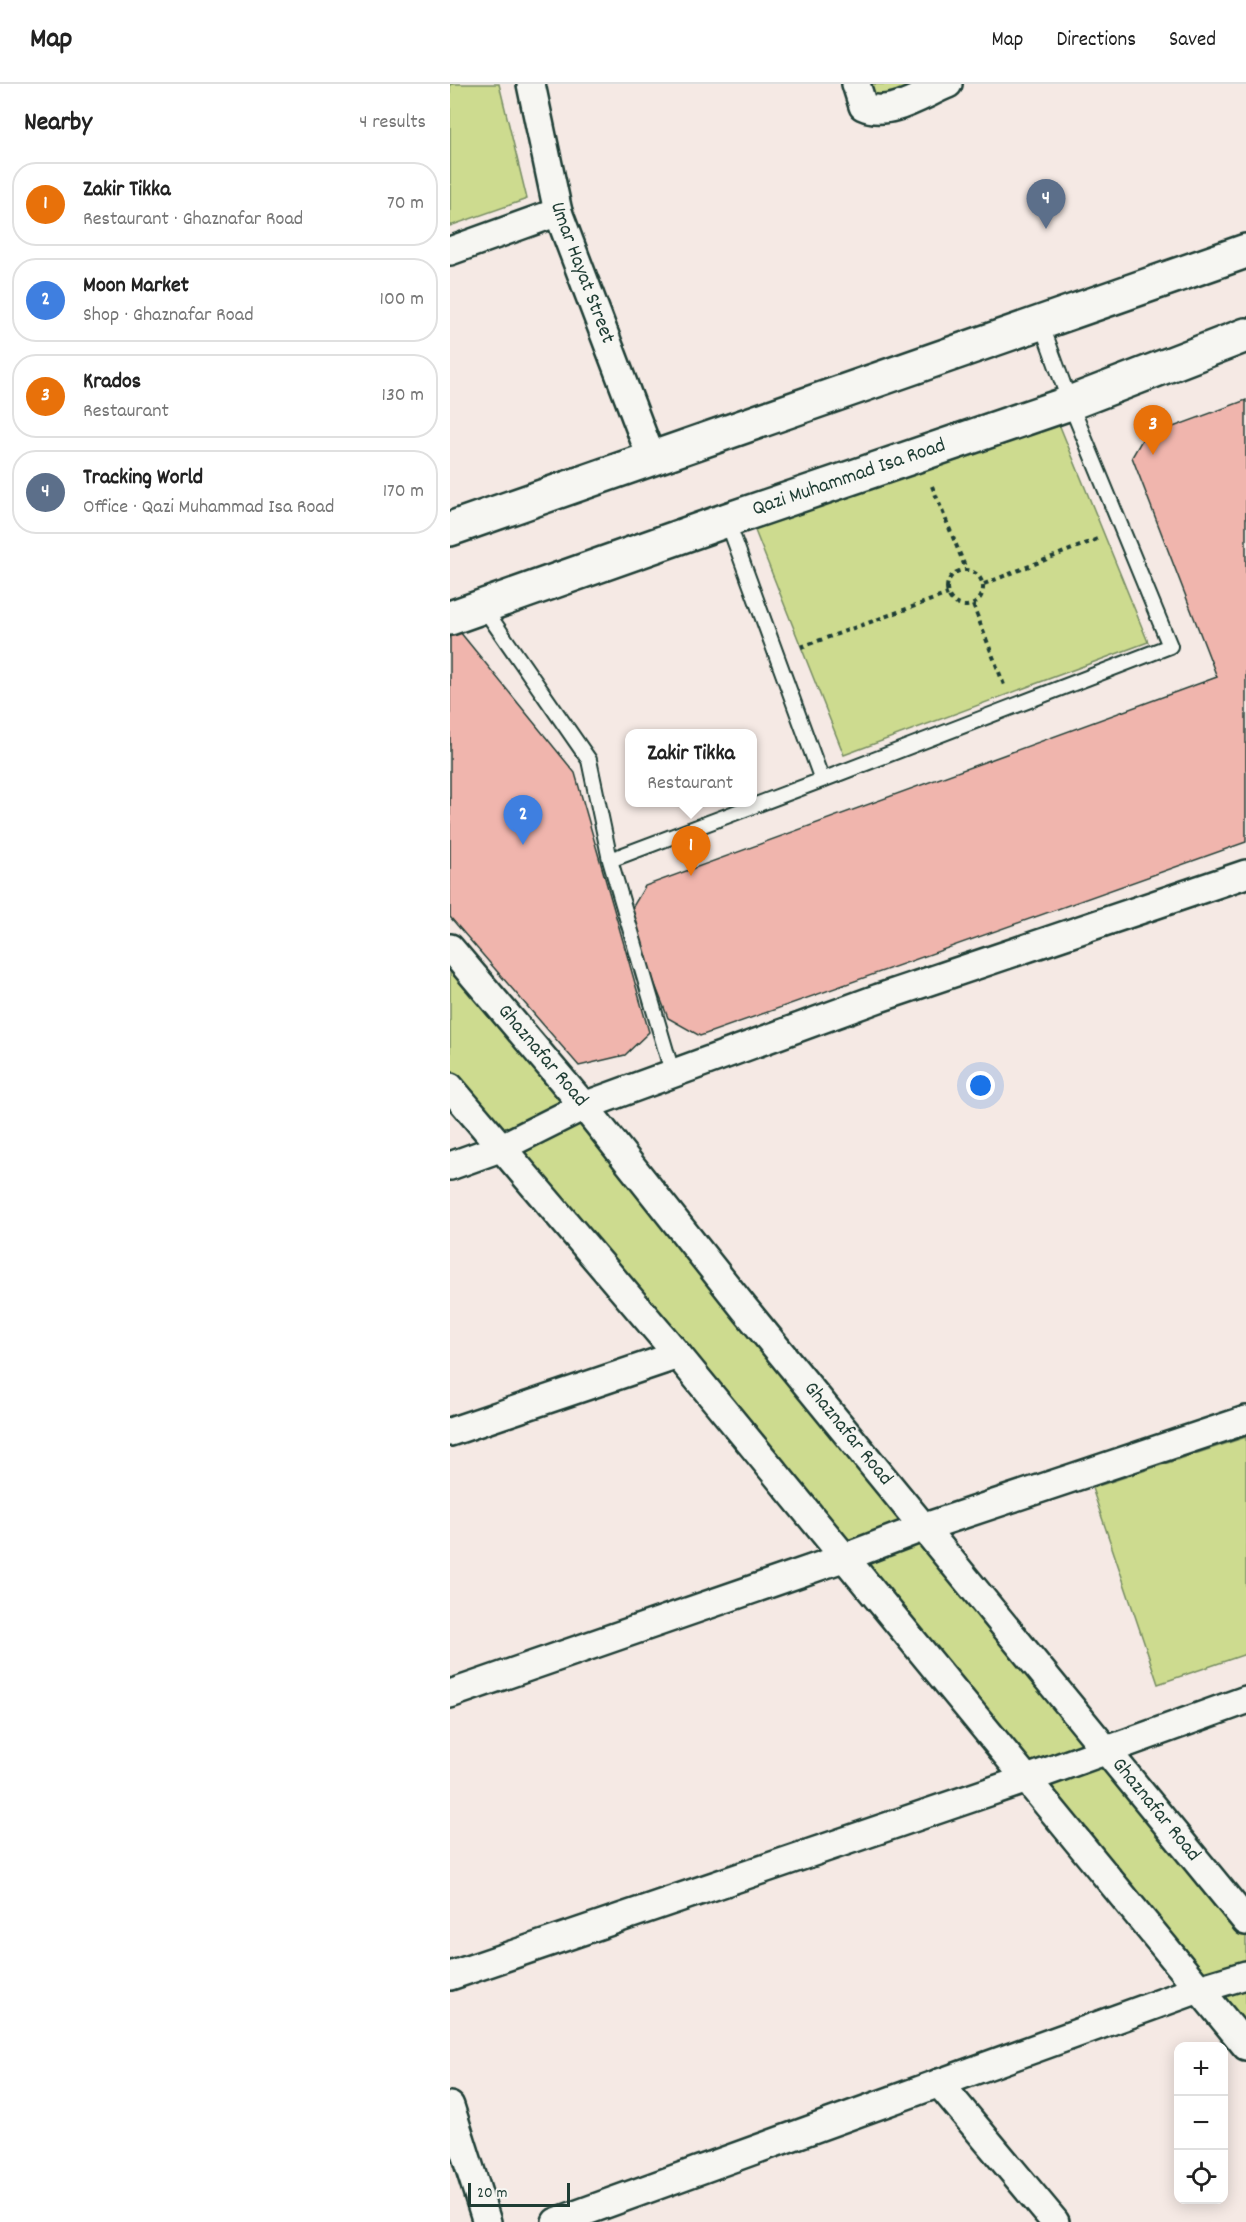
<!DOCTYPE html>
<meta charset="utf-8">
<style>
:root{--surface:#fff;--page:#f6f6f6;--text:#222;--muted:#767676;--line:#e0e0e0;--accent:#1f3d34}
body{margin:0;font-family:Dekko,sans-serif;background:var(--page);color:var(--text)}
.controls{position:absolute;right:18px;bottom:18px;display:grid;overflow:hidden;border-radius:12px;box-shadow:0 3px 15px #0003}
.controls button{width:54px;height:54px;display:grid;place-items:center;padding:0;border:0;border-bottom:2px solid var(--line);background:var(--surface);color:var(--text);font:30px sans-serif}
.scale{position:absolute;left:18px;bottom:15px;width:102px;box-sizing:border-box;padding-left:6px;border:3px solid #1f3d34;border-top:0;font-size:16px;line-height:21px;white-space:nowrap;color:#1f3d34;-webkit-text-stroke:4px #f6f6f2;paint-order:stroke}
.you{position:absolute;left:531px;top:1002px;width:21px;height:21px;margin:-15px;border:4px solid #fff;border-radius:50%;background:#1a73e8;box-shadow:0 0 0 9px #1a73e833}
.badge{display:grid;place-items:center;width:39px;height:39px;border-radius:50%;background:var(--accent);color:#fff;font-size:20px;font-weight:700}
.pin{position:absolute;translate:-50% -50px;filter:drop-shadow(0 2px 3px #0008)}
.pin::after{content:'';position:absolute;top:32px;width:21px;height:18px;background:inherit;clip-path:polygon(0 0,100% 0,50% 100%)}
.popup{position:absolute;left:175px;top:645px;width:132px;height:78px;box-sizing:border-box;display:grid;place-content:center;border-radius:12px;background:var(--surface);filter:drop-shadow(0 2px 4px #0005);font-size:20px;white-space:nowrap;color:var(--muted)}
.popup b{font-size:22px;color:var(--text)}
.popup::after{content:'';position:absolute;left:50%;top:100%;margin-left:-12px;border:12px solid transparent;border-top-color:var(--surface)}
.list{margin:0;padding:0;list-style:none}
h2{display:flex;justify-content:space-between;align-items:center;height:78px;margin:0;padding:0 24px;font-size:26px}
h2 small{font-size:20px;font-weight:400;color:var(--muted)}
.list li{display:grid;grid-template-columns:39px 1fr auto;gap:18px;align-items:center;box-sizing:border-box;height:84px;margin:0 12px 12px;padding:0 12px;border:2px solid var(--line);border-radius:24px}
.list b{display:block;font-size:22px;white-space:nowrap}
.list p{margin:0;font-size:20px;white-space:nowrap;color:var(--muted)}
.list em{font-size:20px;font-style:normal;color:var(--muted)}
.icon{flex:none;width:33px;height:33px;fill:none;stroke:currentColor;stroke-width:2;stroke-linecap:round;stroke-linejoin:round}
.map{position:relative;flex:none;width:796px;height:2138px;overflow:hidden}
header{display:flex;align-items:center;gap:36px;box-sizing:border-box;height:84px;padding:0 30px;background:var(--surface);border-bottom:2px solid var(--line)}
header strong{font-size:28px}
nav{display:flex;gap:33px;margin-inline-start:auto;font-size:21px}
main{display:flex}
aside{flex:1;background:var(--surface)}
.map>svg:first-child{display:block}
.green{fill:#cddb8f;stroke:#768c62;stroke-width:1.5}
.building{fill:#f0b5ad;stroke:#1f3d34;stroke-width:1.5}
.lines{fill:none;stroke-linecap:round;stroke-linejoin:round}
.lane-casing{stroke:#1f3d34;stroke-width:18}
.street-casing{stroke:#1f3d34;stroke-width:32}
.secondary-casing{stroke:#1f3d34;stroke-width:38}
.path{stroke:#1f3d34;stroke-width:4;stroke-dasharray:4.5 4.5;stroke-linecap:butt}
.lane{stroke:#f6f6f2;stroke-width:14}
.street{stroke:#f6f6f2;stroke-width:27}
.secondary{stroke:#f6f6f2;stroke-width:33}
.labels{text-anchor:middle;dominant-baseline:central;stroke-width:4.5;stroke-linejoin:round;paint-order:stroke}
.street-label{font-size:21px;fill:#1f3d34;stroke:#f6f6f2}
</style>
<header>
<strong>Map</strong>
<nav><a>Map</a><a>Directions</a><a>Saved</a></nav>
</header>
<main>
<aside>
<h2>Nearby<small>4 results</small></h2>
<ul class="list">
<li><span class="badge" style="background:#e8710a">1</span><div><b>Zakir Tikka</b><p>Restaurant · Ghaznafar Road</p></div><em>70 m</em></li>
<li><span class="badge" style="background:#3f7fe0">2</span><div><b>Moon Market</b><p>Shop · Ghaznafar Road</p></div><em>100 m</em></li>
<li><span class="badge" style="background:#e8710a">3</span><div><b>Krados</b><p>Restaurant</p></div><em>130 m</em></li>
<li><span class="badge" style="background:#5c6f8a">4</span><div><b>Tracking World</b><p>Office · Qazi Muhammad Isa Road</p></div><em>170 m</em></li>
</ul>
</aside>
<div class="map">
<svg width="796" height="2138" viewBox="0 0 796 2138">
<rect width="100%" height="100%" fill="#f5e9e4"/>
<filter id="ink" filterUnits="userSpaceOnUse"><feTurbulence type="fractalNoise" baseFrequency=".0167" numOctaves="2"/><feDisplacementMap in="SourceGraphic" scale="12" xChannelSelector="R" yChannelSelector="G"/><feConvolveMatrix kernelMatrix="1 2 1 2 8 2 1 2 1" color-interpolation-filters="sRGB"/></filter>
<g filter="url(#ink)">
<path class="green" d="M0 0H49L77 115 0 142Z
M406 0H498L436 26Z
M607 335 698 558 394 671 304 444Z
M0 885 796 1846V1962L0 988Z
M796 1353V1570L708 1600 642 1404Z"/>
<path class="building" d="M796 316V758L250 952 218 934 178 831 195 802 767 593 682 373 693 354Z
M10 548 125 689 199 948 175 971 129 982 0 833V552Z"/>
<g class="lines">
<g class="lane-casing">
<path id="lane" d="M277 436 372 696 720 562 620 319 591 239
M33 523 139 676 160 776
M223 991 160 776 372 696"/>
</g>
<g class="street-casing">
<g id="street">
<path id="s1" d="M81 0 108 128 201 373"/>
<path d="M406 0 413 22C439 34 473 10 498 0"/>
<path d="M0 167 108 128"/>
<path id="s2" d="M0 864 134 1022 294 1224 796 1837"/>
<path d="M0 1003 228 1271 796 1962"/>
<path d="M0 1082 50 1064 134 1022 429 914 796 790"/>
<path d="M0 1348 228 1271"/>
<path d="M0 1610 393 1474 472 1444 796 1336"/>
<path d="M0 1892 577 1695 796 1616"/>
<path d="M489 1999 605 2138"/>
<path d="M0 2022 37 2138"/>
<path d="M106 2138 749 1905 796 1891"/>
</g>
</g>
<g class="secondary-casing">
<g id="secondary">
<path d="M0 445 796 167"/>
<path id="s3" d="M0 534 277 436 620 319 796 251"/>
</g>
</g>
<path class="path" d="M482 402 516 485
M497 504a18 18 0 1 1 36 0a18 18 0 1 1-36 0Z
M534 500 650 454
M523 521 554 601
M351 563 498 510"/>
<use href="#lane" class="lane"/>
<use href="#street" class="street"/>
<use href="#secondary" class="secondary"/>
</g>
</g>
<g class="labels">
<g class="street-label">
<text stroke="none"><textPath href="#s1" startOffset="196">Umar Hayat Street</textPath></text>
<text stroke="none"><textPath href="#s3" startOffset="423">Qazi Muhammad Isa Road</textPath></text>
<text stroke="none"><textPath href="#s2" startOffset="142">Ghaznafar Road</textPath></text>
<text stroke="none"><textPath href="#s2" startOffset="628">Ghaznafar Road</textPath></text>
<text stroke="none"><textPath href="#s2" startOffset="1114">Ghaznafar Road</textPath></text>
</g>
</g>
</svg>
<div class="controls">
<button>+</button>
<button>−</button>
<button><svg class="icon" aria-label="locate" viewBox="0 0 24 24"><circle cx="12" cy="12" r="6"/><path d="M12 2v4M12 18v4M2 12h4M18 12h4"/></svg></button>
</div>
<div class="scale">20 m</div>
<div class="you"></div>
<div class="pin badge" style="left:241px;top:792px;background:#e8710a">1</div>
<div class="popup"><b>Zakir Tikka</b>Restaurant</div>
<div class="pin badge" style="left:73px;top:761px;background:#3f7fe0">2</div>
<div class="pin badge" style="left:703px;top:371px;background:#e8710a">3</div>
<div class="pin badge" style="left:596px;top:145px;background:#5c6f8a">4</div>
</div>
</main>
